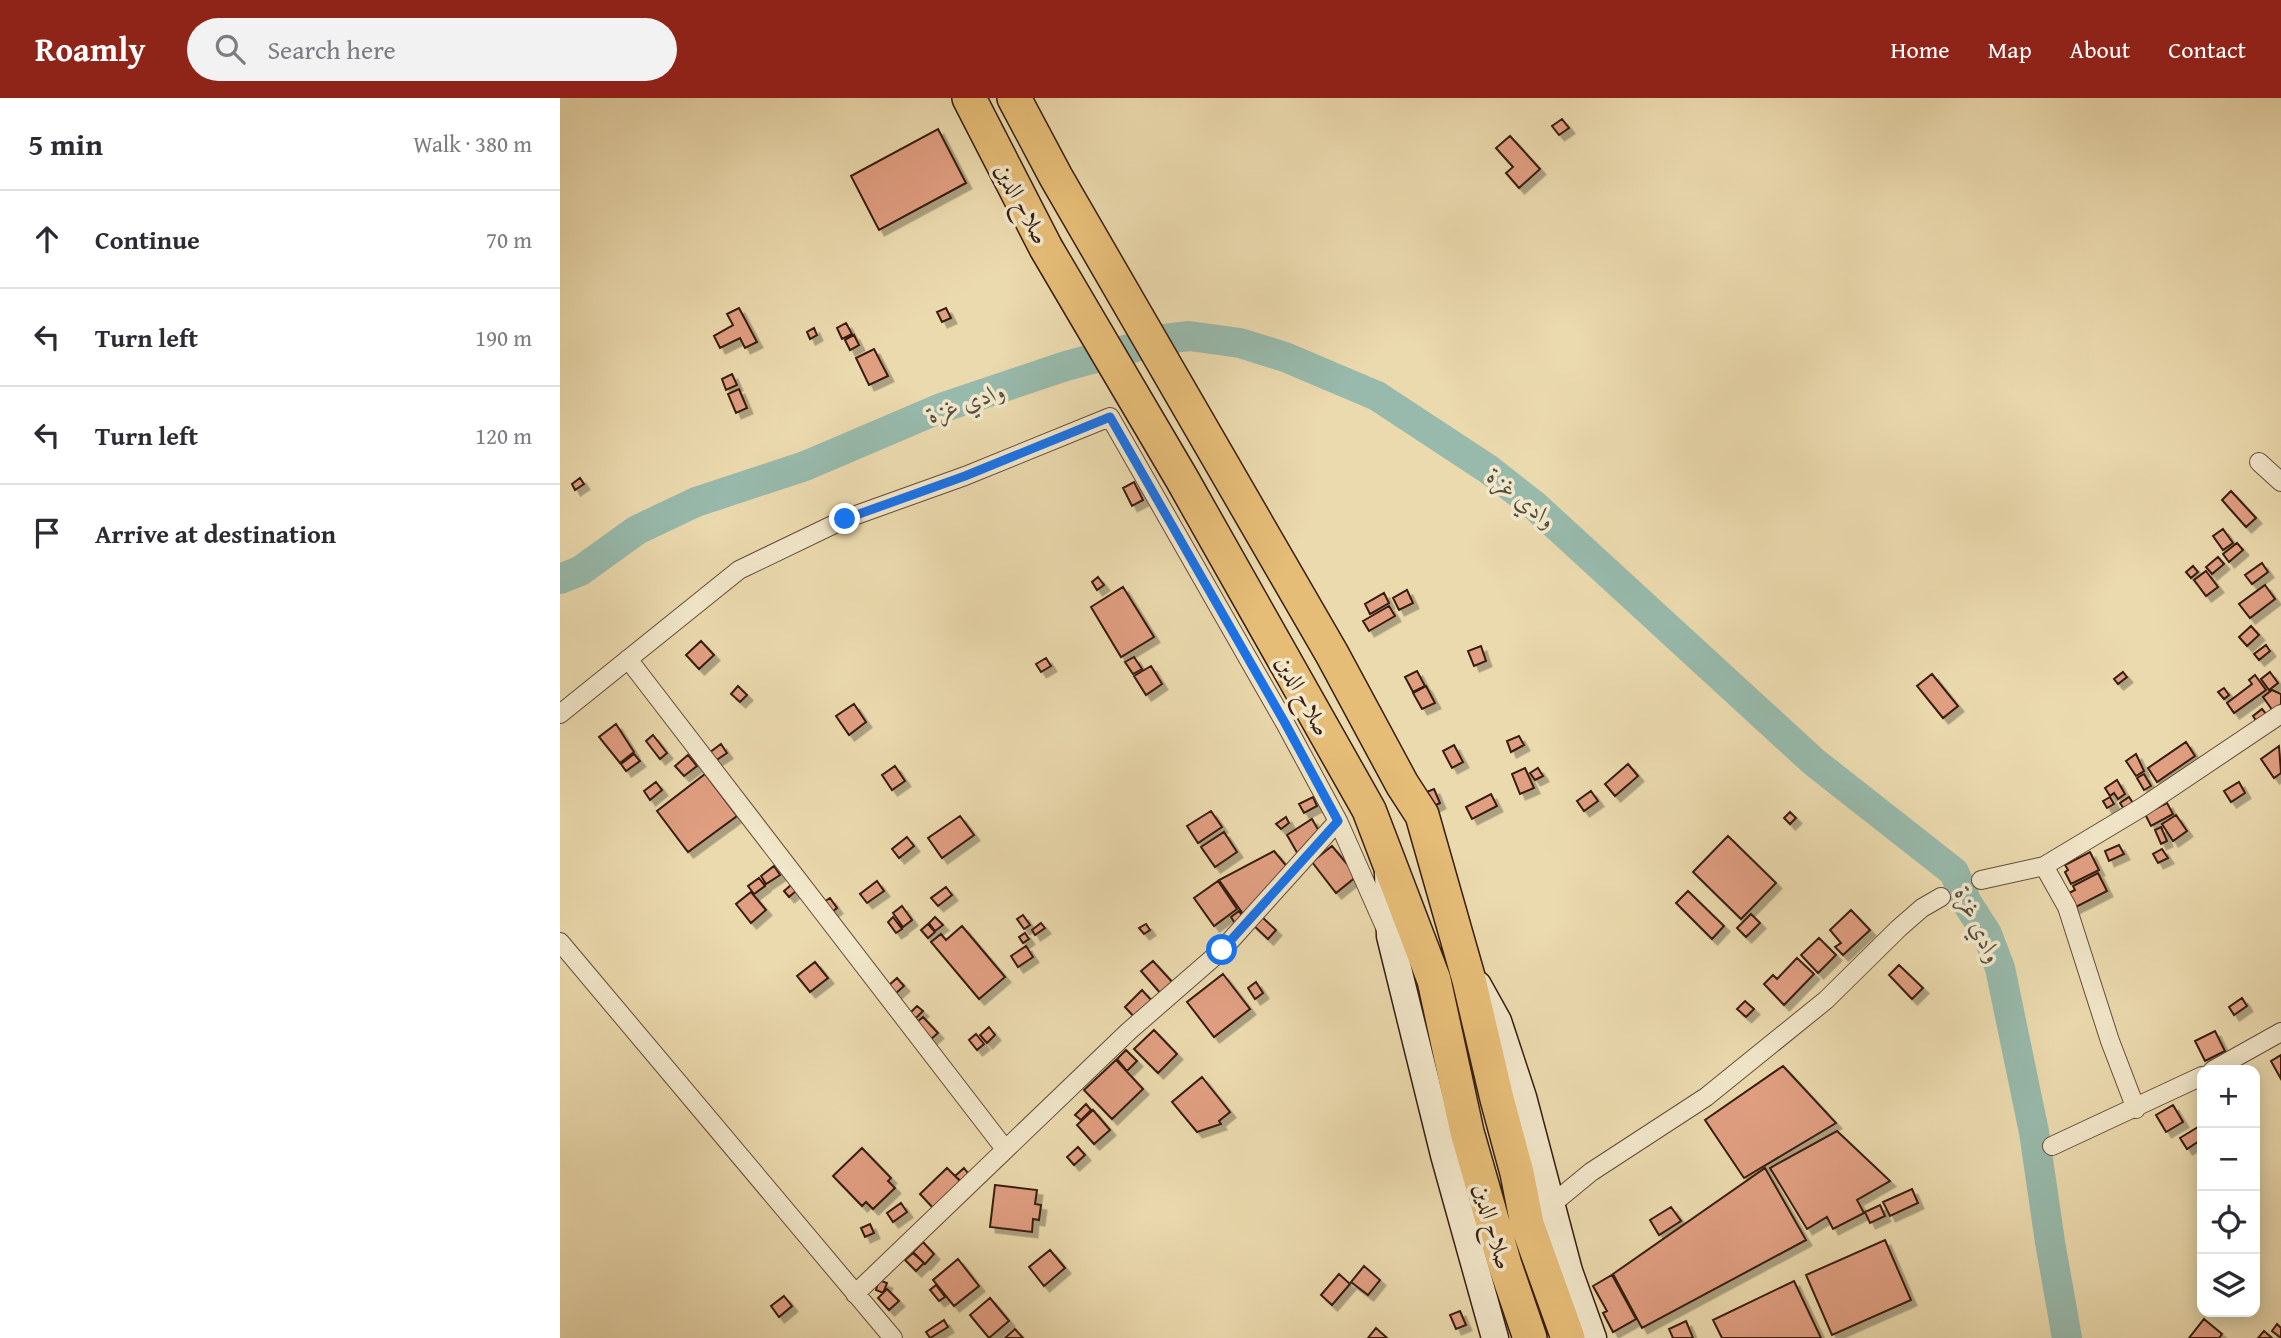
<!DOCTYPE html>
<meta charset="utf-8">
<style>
:root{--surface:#fff;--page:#f2f2f3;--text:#2b2b33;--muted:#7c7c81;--line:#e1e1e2;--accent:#8f2418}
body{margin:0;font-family:"Gentium Book Plus",Amiri,serif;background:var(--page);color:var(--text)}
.controls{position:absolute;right:21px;bottom:21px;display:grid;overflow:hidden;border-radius:14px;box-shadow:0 4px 18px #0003}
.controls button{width:63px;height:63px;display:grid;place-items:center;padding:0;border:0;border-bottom:2px solid var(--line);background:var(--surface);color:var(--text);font:35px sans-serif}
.stop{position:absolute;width:21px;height:21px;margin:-16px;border:5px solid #1a73e8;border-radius:50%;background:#fff}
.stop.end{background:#1a73e8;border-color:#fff;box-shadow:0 2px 7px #0008}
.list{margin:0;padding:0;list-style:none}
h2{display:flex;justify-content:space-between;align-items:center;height:91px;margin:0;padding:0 28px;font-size:30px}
h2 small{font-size:23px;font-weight:400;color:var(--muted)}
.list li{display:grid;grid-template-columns:46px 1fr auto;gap:21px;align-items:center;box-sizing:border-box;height:98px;padding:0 28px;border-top:2px solid var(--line)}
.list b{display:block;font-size:26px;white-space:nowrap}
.list em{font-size:23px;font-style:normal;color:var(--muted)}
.icon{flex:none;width:38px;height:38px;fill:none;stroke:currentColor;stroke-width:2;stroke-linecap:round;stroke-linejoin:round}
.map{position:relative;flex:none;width:1721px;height:1240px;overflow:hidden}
header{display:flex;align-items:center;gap:42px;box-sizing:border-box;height:98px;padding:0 35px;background:var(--accent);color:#fff}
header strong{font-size:33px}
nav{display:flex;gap:38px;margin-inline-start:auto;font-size:24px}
.search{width:490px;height:63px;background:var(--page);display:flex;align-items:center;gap:18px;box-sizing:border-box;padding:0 24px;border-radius:38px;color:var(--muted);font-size:26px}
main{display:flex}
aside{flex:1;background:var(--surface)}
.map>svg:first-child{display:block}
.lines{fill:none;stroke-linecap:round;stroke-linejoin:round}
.river{stroke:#98baac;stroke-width:30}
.building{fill:#e19f82;stroke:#381d11;stroke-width:2;filter:url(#shadow)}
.street-casing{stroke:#654c38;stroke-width:20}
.secondary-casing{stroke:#381d11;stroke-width:29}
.highway-casing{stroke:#381d11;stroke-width:36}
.street{stroke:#f2e7ca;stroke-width:18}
.secondary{stroke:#f2e7ca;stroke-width:26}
.highway{stroke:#e6bd77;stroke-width:33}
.route{stroke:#1a73e8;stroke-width:9}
.labels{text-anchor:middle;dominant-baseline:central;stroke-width:7;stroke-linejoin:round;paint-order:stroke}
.street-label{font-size:23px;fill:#381d11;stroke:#f2e7ca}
.water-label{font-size:24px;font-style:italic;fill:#554c40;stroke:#f2e7ca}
</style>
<header>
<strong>Roamly</strong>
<div class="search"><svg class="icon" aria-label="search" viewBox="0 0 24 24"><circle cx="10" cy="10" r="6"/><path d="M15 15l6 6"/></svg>Search here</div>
<nav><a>Home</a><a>Map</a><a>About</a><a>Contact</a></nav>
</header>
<main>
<aside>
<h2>5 min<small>Walk · 380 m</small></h2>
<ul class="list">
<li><svg class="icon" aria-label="ahead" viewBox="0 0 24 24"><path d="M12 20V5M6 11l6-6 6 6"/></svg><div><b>Continue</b></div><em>70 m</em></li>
<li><svg class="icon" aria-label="left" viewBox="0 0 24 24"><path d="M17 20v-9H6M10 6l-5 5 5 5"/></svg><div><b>Turn left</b></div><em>190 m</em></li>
<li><svg class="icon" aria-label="left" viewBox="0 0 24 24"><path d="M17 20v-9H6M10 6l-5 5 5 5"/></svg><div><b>Turn left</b></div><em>120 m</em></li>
<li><svg class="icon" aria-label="arrive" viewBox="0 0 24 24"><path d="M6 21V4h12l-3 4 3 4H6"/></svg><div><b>Arrive at destination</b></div></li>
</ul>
</aside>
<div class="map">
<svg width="1721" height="1240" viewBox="0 0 1721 1240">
<defs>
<filter id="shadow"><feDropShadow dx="5.5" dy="5.5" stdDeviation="0" flood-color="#0004"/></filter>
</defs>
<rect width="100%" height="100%" fill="#ebdaae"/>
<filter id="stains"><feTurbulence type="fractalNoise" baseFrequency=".00286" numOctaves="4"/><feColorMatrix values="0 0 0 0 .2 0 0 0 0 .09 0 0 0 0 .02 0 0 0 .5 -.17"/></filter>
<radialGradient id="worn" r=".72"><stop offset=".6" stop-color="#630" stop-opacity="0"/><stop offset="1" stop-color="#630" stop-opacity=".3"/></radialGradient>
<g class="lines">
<path class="river" d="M0 481 20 473 77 432 136 404 245 368 381 310 506 268 605 241 629 238 680 245 725 259 817 298 928 371 974 407 1254 664 1394 774 1407 805 1427 836 1440 870 1474 1034 1490 1144 1507 1240"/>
</g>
<path class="building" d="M1002 21 1009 30 999 37 992 28Z
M378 31 406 85 319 132 291 78Z
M950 38 980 71 959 90 946 75 953 69 936 50Z
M179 210 197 244 185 250 180 240 160 250 154 238 173 227 167 216Z
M386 210 391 220 382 224 377 214Z
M286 225 292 236 282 241 277 230Z
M254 230 257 237 250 241 247 234Z
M294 237 299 247 290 252 285 242Z
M314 251 328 278 309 287 296 260Z
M172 276 177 287 166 292 162 281Z
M179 291 187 310 176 315 168 296Z
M20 380 24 386 15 392 12 386Z
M574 384 583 402 572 408 563 390Z
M1671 393 1696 420 1686 429 1662 402Z
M1663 431 1673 445 1663 452 1653 438Z
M1677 445 1683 452 1669 464 1663 456Z
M1658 459 1664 466 1652 476 1646 469Z
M1702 465 1708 474 1692 486 1685 477Z
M1633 468 1638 474 1631 480 1626 474Z
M1646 473 1658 489 1646 498 1634 482Z
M538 479 544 487 537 492 532 484Z
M1705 487 1715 501 1690 520 1679 506Z
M563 489 594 539 561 559 531 509Z
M847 492 853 505 839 512 833 500Z
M824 495 829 505 810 516 805 506Z
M829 508 835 518 809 533 803 523Z
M1691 528 1699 537 1687 548 1679 539Z
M141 543 154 557 139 571 126 557Z
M1706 547 1710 553 1699 562 1694 556Z
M921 548 926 563 914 568 908 553Z
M574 559 582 571 573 576 565 564Z
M486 560 491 568 481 574 476 566Z
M591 568 602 586 586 597 574 578Z
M857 573 865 588 853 594 845 579Z
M1563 574 1567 579 1558 586 1554 581Z
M1710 574 1718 585 1709 592 1701 581Z
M1372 576 1398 608 1383 620 1357 588Z
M1695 577 1706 592 1674 615 1667 605 1692 586 1689 582Z
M178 588 187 597 180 604 171 596Z
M866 588 875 605 862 611 853 595Z
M1664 590 1669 597 1664 601 1658 594Z
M1712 592 1721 596V606L1713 613 1703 599Z
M294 606 306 624 289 637 276 618Z
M1702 611 1707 617 1697 624 1693 618Z
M56 626 74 654 60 665 39 639Z
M93 637 107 655 100 661 86 643Z
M959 638 964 647 951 654 947 643Z
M1626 644 1635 658 1597 684 1588 670Z
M161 646 167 655 155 663 149 655Z
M894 647 903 664 892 670 883 653Z
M1719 648 1721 675 1714 680 1701 661Z
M74 656 80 663 66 673 61 666Z
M1576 656 1584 673 1576 678 1566 663Z
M128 657 137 668 124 678 115 668Z
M1068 666 1078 678 1055 698 1045 686Z
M335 668 345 683 332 692 322 677Z
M965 670 974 690 960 696 952 676Z
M978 670 983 678 975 682 970 675Z
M145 676 177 718 128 754 97 713Z
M1584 676 1591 688 1584 692 1577 680Z
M1557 682 1565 696 1558 701 1554 695 1550 698 1545 690Z
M96 684 102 692 90 702 84 693Z
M1679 684 1685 695 1671 704 1664 693Z
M874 691 880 705 870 710 864 695Z
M1031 693 1038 703 1024 713 1017 703Z
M931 696 937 708 912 721 906 709Z
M753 699 757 708 744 715 739 706Z
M1550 699 1554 706 1547 710 1543 703Z
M1569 699 1573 705 1564 711 1560 705Z
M1607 705 1613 716 1591 728 1585 716Z
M651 713 662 729 638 745 627 728Z
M1230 714 1236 720 1230 726 1224 720Z
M1616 717 1627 733 1613 743 1602 726Z
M400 718 414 737 382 760 368 740Z
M726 719 729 725 721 731 716 726Z
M752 721 760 735 739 758 727 737Z
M1601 729 1607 743 1601 746 1595 732Z
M664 734 677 754 655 769 641 749Z
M1168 738 1216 785 1181 821 1133 774Z
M347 739 354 748 339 760 332 751Z
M1559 747 1564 756 1549 763 1545 753Z
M772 748 797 778 776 795 752 764Z
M1602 751 1608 760 1598 765 1593 756Z
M714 753 729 771 686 820 659 782Z
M1530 754 1539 772 1511 786 1505 774 1508 772 1505 767Z
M214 768 220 777 206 786 201 778Z
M1538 775 1547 793 1514 810 1507 796 1515 792 1513 788Z
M199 780 205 788 194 796 188 788Z
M317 783 324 793 307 805 300 796Z
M658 783 677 811 654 828 634 800Z
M231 787 236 793 229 799 224 793Z
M386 789 392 797 378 808 371 800Z
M1128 793 1164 828 1152 841 1116 805Z
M191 794 206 812 191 825 176 806Z
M270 800 277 810 272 814 264 804Z
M342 808 352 822 343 829 333 815Z
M1291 812 1310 832 1283 857 1275 849 1281 845 1270 832Z
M679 813 685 822 676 827 671 819Z
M1191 816 1200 825 1186 839 1177 830Z
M463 817 470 827 464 831 457 821Z
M701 818 716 832 708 841 693 827Z
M333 819 342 831 336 835 328 824Z
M375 819 383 827 375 833 369 825Z
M481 825 485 830 475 837 472 832Z
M368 826 375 834 368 840 361 832Z
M586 826 590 832 584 836 579 830Z
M402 828 445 879 419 901 371 844 381 836 386 842Z
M465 835 469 841 463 845 459 839Z
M1259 840 1276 857 1258 875 1241 857Z
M466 848 473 859 458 869 451 858Z
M1237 860 1254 876 1224 907 1204 886 1213 877 1217 881Z
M593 863 614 886 602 897 581 873Z
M255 864 268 880 250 894 237 878Z
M1339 867 1363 890 1352 901 1329 877Z
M663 876 690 911 654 939 627 904Z
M337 880 344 888 335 896 328 888Z
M696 884 703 895 695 901 688 890Z
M582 892 592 903 575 920 565 909Z
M1682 900 1687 908 1674 917 1669 909Z
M1185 903 1194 911 1186 919 1177 911Z
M357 908 363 913 356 920 350 915Z
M363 919 378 935 371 941 357 924Z
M429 929 435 937 427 945 420 937Z
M594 932 617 956 598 975 574 951Z
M1655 933 1665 953 1645 963 1635 943Z
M416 936 424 946 417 952 409 942Z
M566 952 577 963 567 973 557 961Z
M1721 957V981L1711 963Z
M556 962 583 991 552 1021 524 992Z
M1223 968 1276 1025 1184 1080 1145 1022Z
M642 979 670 1014 659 1023 661 1026 637 1034 612 1004Z
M526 1006 531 1012 521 1022 515 1017Z
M1613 1007 1623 1024 1606 1034 1596 1017Z
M533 1012 550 1032 534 1046 517 1027Z
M1638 1029 1642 1035V1041L1627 1051 1620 1040Z
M1277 1033 1330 1083 1297 1102 1304 1115 1273 1131 1267 1119 1247 1131 1210 1070Z
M518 1049 525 1057 514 1067 507 1059Z
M302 1050 331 1080 328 1083 335 1090 313 1111 306 1104 302 1108 273 1078Z
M387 1070 403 1086 375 1112 360 1096Z
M404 1070 411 1079 404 1086 395 1078Z
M1205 1070 1246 1142 1082 1230 1053 1176Z
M435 1087 477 1092 475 1106 481 1107 479 1122 473 1121 472 1134 430 1129Z
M1352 1091 1358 1105 1330 1118 1323 1104Z
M341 1105 347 1114 333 1124 327 1115Z
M1320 1107 1325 1118 1310 1125 1305 1114Z
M1111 1109 1121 1123 1099 1137 1090 1122Z
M310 1126 314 1135 305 1139 301 1130Z
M1325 1142 1351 1202 1272 1237 1246 1177Z
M363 1144 374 1156 365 1166 353 1154Z
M490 1152 505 1170 484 1188 469 1169Z
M353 1155 364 1165 356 1173 345 1162Z
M398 1161 419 1188 394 1208 373 1182Z
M804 1168 820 1182 808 1197 791 1184Z
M779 1176 790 1186 772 1207 761 1197Z
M1052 1177 1076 1221 1053 1234 1043 1215 1047 1213 1033 1188Z
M319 1182 327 1185 323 1195 316 1192Z
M1234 1183 1261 1240H1162L1153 1222Z
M376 1187 385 1199 379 1203 370 1192Z
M327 1191 339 1203 329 1212 318 1200Z
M224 1198 232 1208 219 1219 211 1208Z
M430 1200 449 1223 429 1240 410 1217Z
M900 1213 906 1227 896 1231 890 1217Z
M1644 1221 1662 1236 1659 1240H1629Z
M384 1222 388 1229 370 1240 366 1234Z
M1126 1223 1133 1240H1113L1109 1231Z
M1717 1226 1721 1230V1240L1712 1233Z
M816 1230 827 1240H808Z
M455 1231 463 1240H445Z
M1704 1233 1712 1240H1698Z"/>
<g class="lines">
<g class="street-casing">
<path id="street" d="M1699 364 1721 384
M68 561 445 1051
M0 616 179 472 285 421 405 378 550 319 725 625 778 723 825 829
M1484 768 1584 708 1721 616
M1421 782 1484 768 1507 809 1550 943 1576 1011
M0 844 333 1240
M1653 972 1721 934
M1492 1048 1642 978
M986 1111 1031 1074 1146 999 1266 902 1339 830 1362 810 1381 799
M295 1196 569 933 662 852 778 723"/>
</g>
<g class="secondary-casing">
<path id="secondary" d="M828 775 830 838 884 1057 935 1240
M918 887 938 923 963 999 1009 1173 1033 1240"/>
</g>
<g class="highway-casing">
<path id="highway" d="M409 0 486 150 622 381 809 712 874 882 907 1034 945 1167 970 1240
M454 0 496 79 772 556 842 686 862 717 909 882 937 1001 957 1075 967 1126 1008 1240"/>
</g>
<use href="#street" class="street"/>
<use href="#secondary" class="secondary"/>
<use href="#highway" class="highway"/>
</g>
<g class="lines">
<path class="route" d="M285 421 405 378 550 319 725 625 778 723 662 852"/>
</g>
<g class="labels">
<g class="street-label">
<text transform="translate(463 105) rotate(62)">صلاح الدين</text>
<text transform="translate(744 597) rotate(61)">صلاح الدين</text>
<text transform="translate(934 1128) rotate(74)">صلاح الدين</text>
</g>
<g class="water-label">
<text transform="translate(406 304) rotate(-19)">وادي غزة</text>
<text transform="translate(962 400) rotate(39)">وادي غزة</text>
<text transform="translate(1419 827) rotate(65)">وادي غزة</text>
</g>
</g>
<rect width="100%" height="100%" filter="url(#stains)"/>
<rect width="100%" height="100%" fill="url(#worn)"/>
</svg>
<div class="controls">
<button>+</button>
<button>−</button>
<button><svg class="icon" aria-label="locate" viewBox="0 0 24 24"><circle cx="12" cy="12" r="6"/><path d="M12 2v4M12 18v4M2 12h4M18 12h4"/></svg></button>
<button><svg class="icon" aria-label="layers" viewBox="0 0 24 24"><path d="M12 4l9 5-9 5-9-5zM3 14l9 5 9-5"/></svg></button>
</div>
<div class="stop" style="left:662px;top:852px"></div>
<div class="stop end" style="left:285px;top:421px"></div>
</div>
</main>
